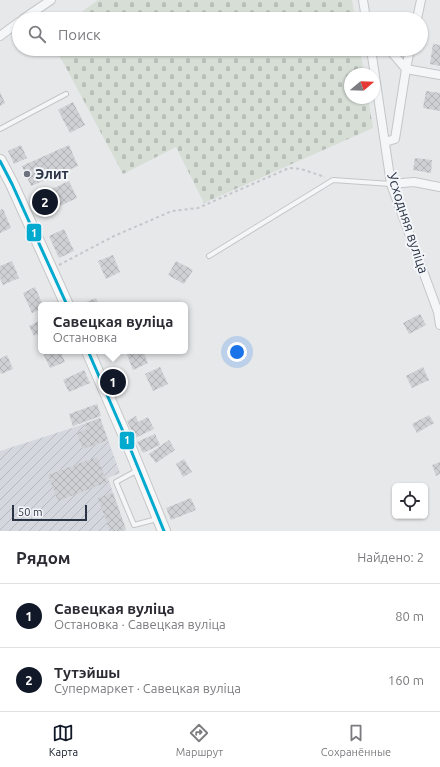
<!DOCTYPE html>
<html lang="ru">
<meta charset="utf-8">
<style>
:root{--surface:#fff;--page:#f2f2f3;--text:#2b2b33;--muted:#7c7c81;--line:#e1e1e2;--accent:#111827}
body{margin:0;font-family:Ubuntu,sans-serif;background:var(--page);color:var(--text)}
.controls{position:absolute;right:12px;bottom:12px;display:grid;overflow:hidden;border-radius:6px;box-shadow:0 1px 3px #0004}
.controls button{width:36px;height:36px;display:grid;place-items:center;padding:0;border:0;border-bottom:1px solid var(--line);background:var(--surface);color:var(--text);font:20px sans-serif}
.compass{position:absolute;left:344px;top:68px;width:36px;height:36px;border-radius:50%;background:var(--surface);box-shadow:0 1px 3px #0004;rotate:71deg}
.scale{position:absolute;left:12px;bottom:10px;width:75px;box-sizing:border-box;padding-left:4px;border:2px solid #2b3445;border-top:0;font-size:11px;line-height:14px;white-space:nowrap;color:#2b3445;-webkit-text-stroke:3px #f4f6f9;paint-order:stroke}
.you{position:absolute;left:237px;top:352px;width:14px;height:14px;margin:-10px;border:3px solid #fff;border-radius:50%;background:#1a73e8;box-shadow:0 0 0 6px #1a73e833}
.badge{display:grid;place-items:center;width:26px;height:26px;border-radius:50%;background:var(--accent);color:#fff;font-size:13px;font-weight:700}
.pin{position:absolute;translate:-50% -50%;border:2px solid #fff;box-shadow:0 1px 4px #0006}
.popup{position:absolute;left:38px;top:302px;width:150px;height:52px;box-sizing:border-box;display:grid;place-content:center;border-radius:6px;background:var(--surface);filter:drop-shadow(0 1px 3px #0005);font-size:13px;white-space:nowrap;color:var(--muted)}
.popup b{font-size:15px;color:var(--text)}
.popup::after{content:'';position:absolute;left:50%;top:100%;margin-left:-8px;border:8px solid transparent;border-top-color:var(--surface)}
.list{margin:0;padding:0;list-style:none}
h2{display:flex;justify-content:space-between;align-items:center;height:52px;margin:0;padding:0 16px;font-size:17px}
h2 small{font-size:13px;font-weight:400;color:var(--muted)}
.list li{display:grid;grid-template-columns:26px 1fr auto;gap:12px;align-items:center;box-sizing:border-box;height:64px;padding:0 16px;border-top:1px solid var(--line)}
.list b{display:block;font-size:15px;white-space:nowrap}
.list p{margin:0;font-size:13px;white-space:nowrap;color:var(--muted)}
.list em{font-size:13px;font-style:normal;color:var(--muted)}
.icon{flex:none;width:22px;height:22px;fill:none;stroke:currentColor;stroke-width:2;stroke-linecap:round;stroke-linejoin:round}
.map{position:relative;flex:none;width:440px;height:531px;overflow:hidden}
.search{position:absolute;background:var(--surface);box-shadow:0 1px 3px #0004;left:12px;right:12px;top:12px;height:44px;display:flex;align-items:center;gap:10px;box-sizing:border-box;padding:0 14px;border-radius:22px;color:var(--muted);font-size:15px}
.sheet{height:180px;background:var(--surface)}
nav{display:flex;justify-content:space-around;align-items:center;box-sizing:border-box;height:56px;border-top:1px solid var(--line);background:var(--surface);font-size:11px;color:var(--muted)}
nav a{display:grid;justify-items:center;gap:2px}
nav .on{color:var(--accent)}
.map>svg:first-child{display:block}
.industrial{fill:url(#industrial-furrows)}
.cemetery{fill:url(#cemetery-stones)}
.building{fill:url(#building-cross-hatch)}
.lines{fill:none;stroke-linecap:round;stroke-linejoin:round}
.lane-casing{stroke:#c4c6c8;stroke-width:6}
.street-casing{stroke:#c4c6c8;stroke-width:10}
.secondary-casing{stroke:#c4c6c8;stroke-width:14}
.path{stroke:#c5c6ca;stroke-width:2;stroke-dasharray:3 3;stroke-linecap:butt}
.lane{stroke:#f5f6f7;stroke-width:4}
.street{stroke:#f5f6f7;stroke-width:8}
.secondary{stroke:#f8f8f8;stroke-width:12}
.bus-1-casing{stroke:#f4f6f9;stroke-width:6}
.bus-1{stroke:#00a9ce;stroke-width:3}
.poi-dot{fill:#6c737f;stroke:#f4f6f9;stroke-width:1.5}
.labels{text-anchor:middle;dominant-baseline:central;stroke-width:4;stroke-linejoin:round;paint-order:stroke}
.poi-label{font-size:14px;font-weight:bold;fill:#2b3445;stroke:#f4f6f9;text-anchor:start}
.street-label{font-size:14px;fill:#2b3445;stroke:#f4f6f9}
.line-badge{stroke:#f4f6f9;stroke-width:1.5}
.badge-label{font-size:11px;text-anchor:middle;font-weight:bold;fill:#fff}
</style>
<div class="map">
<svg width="440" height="531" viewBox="0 0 440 531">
<defs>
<pattern id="industrial-furrows" width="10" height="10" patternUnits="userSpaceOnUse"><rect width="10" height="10" fill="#d4d7dd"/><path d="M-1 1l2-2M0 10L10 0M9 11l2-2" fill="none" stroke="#b6b9bf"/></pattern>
<pattern id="cemetery-stones" width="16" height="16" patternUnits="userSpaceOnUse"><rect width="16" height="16" fill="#d6ded6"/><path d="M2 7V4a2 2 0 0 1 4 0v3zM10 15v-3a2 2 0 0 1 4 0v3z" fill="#b8bfb9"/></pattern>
<pattern id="building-cross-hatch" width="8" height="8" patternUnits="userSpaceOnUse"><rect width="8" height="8" fill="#ced0d3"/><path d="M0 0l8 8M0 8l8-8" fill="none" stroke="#b1b3b6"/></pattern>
</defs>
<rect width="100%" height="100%" fill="#e6e8ea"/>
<path class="industrial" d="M100 418 120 473 108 478 126 531H0V451L72 428Z"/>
<path class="cemetery" d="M98 0H352L355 19H72Z
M56 49H360L364 74H350V98H368L373 128 204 203 176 147 123 174Z"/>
<path class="building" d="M433 44 440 45V66L430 64Z
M426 91 440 93V111L423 108Z
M0 92 5 103 0 106Z
M73 102 85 125 70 133 58 110Z
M21 145 27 158 14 164 8 151Z
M69 145 78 166 31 186 22 166Z
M415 158 432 160 431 173 413 170Z
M69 181 77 198 38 216 30 199Z
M3 209 11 228 0 233V210Z
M64 229 74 251 59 258 49 236Z
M113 255 120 272 106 279 98 261Z
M12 261 19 278 3 285 0 278V266Z
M176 261 193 270 184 284 168 275Z
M35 287 43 305H41V309L32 313 23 293Z
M96 298 99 305H79Z
M420 314 426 325 409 334 403 323Z
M41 320V332L34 336 29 326Z
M42 351H60L65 362 50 368Z
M129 351H143L148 363 133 370 126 352Z
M7 355 13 369 1 374 0 371V359Z
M160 367 168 384 153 391 145 374Z
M423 367 429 380 412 388 406 376Z
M84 370 90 383 69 392 63 380Z
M97 404 101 416 73 426 69 414Z
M429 415 434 423 417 433 412 424Z
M136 416 138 422 148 417 154 429 135 438 127 421Z
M100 418 108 440 83 449 77 433 87 429 85 424Z
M155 434 160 445 143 453 137 442Z
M169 440 175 450 156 463 149 454Z
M97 457 107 482 58 501 48 475Z
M184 459 192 472 183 477 176 464Z
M440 462V474L436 476 432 465Z
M113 493 126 529 121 531H110L98 498Z
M191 498 196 510 171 520 166 508Z"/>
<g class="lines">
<g class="lane-casing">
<path id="lane" d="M0 129 66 94
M209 256 333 180 391 184
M138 470 116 482 134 525 157 519"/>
</g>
<g class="street-casing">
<path id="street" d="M363 0 366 19
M23 19 51 0
M417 19 421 0
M0 36 19 22
M371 49 391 184 438 312 440 325
M389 49 406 69 440 75
M385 142 395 139 406 69 410 49
M391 184 414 182 440 187"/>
</g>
<g class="secondary-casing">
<path id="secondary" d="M0 161 12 184 67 305
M88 351 128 443 164 531"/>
</g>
<path class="path" d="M59 265 114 236 172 211 198 208 289 168 301 169 325 177"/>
<use href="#lane" class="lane"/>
<use href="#street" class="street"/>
<use href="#secondary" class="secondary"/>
<g class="bus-1-casing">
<path id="bus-1" d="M0 161 12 184 67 305
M88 351 128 443 164 531"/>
</g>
<use href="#bus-1" class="bus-1"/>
</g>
<circle class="poi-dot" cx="27" cy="174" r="4"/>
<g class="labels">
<g class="poi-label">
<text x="35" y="174">Элит</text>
</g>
<g class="street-label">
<text transform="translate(408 223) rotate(72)">Усходняя вуліца</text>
</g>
</g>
<g class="line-badge">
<rect x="26" y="223" width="16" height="19" rx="4" fill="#00a9ce"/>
<rect x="119" y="431" width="16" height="19" rx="4" fill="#00a9ce"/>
</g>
<g class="badge-label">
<text x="34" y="237">1</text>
<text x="127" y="444">1</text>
</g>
</svg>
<div class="controls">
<button><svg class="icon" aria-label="locate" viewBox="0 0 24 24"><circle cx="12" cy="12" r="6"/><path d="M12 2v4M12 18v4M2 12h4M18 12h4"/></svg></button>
</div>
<svg class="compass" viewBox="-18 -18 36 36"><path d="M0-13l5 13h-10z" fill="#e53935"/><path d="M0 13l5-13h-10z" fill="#7c7c81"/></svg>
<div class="scale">50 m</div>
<div class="you"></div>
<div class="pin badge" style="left:113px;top:382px">1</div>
<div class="popup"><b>Савецкая вуліца</b>Остановка</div>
<div class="pin badge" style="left:45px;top:202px">2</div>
<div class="search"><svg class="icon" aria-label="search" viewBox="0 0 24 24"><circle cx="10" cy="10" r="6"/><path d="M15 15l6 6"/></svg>Поиск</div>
</div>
<section class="sheet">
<h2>Рядом<small>Найдено: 2</small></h2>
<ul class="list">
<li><span class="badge">1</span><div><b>Савецкая вуліца</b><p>Остановка · Савецкая вуліца</p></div><em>80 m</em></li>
<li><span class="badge">2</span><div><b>Тутэйшы</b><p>Супермаркет · Савецкая вуліца</p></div><em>160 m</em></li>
</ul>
</section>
<nav>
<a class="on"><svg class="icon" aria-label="map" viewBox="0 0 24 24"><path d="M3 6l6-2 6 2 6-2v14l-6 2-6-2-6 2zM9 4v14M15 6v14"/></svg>Карта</a>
<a><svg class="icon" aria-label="directions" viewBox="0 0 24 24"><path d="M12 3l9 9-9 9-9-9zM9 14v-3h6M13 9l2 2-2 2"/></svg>Маршрут</a>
<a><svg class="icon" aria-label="saved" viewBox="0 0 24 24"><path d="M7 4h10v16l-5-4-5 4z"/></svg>Сохранённые</a>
</nav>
